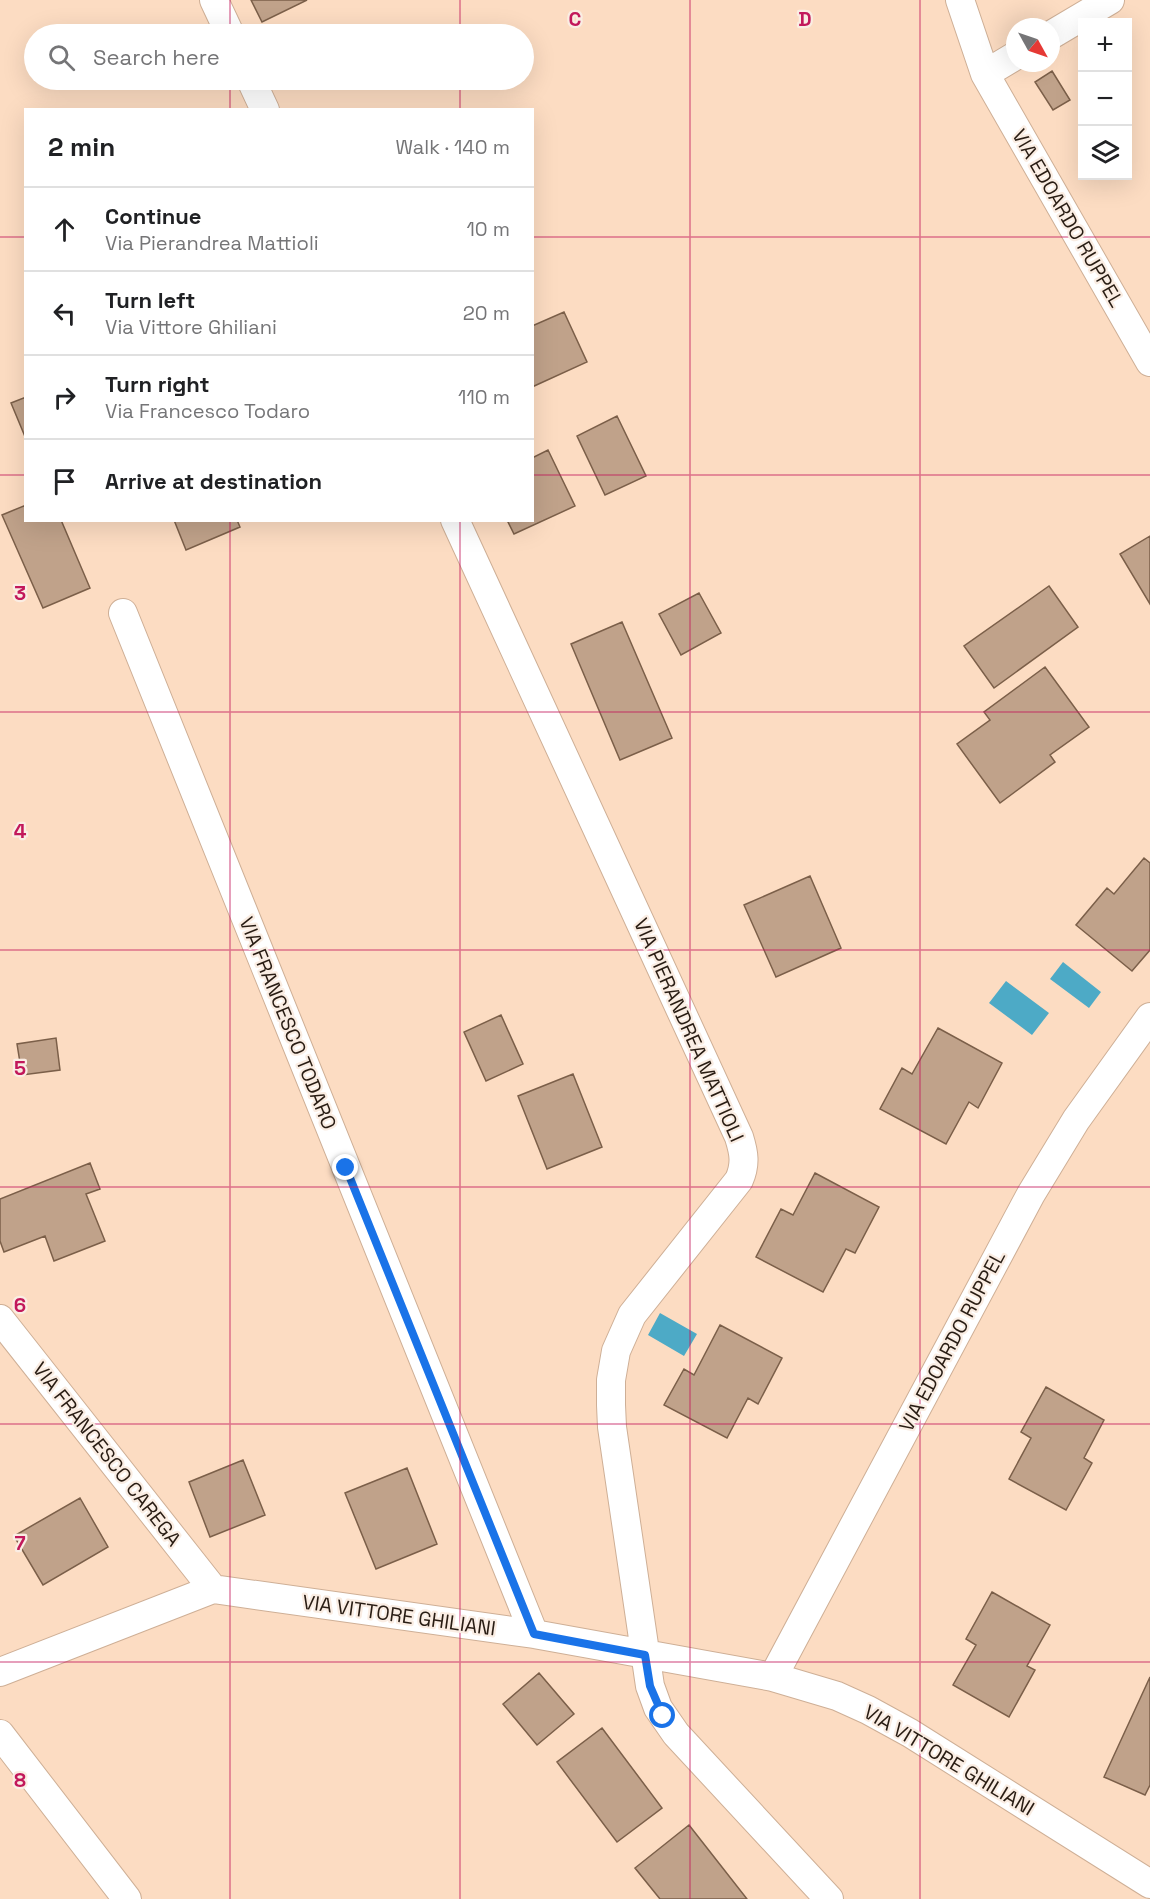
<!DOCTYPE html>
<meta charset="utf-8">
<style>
:root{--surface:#fff;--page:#f2f2f2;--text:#202124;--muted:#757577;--line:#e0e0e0}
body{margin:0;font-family:"Space Grotesk",sans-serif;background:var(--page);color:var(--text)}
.controls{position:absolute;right:18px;top:18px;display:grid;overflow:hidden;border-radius:0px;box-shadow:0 6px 24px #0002}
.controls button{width:54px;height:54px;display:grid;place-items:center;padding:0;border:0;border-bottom:2px solid var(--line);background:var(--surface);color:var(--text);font:30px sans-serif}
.compass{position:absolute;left:1006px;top:18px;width:54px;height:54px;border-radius:50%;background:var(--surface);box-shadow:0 6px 24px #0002;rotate:130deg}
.stop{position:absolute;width:18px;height:18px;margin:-14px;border:4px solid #1a73e8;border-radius:50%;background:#fff}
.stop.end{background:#1a73e8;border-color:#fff;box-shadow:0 2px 6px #0008}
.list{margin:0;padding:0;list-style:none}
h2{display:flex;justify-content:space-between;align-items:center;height:78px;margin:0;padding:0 24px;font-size:26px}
h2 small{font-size:20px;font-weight:400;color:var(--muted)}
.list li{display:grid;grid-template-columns:39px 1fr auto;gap:18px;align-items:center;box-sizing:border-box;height:84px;padding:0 24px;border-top:2px solid var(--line)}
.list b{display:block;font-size:22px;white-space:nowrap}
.list p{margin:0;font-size:20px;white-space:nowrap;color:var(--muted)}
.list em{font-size:20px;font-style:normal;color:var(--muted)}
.icon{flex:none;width:33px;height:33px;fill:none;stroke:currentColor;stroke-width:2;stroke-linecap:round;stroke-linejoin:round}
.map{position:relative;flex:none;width:1150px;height:1899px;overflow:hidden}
.search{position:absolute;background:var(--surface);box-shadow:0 6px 24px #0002;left:24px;top:24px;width:510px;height:66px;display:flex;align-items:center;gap:15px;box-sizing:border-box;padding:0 21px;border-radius:33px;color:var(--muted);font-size:22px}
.panel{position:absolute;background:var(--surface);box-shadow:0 6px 24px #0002;left:24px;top:108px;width:510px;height:414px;border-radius:0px}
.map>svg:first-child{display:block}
.water{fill:#4daac6}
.building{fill:#c0a28a;stroke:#7b5f49;stroke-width:1.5}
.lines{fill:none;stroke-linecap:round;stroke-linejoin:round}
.minor-casing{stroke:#ceaf96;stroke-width:30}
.minor{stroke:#fff;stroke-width:28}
.route{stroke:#1a73e8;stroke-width:8}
.grid{fill:none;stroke:#c2185b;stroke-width:1.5;stroke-opacity:0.55}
.labels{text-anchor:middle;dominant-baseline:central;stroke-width:4.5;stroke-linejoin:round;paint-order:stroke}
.street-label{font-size:20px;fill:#281c13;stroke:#faede3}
.grid-label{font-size:20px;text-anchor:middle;font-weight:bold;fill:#c2185b;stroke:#faede3;stroke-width:4.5;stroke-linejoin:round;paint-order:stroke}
</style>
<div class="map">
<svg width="1150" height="1899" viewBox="0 0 1150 1899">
<rect width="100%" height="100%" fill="#fcdcc2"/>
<path class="water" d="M1063 962 1101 992 1089 1008 1050 979Z
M1006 981 1049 1013 1032 1035 989 1003Z
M660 1313 697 1334 684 1356 648 1335Z"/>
<path class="building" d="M251 0H307L262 22Z
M1052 71 1070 100 1053 110 1035 82Z
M564 312 587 362 532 387V326Z
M26 397V439L11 403Z
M617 416 646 476 605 495 577 436Z
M548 450 575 506 514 534 507 520H532V458Z
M26 505V520H61L90 588 43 608 2 515Z
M174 520H237L240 527 186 550Z
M1150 536V604L1120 554Z
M1049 586 1078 627 994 688 964 646Z
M699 593 721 633 681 655 659 614Z
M622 622 672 738 620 760 571 644Z
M1045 667 1089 727 1050 755 1055 762 1000 803 957 744 990 720 984 712Z
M1144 858 1150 863V950L1132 971 1076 925 1107 888 1114 894Z
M810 876 841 948 776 977 744 905Z
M501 1015 523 1064 486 1081 464 1032Z
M938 1028 1002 1063 978 1108 969 1102 946 1144 880 1109 902 1068 912 1074Z
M56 1038 60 1070 22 1075 17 1044Z
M573 1074 602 1147 547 1169 518 1096Z
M90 1163 100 1189 86 1194 105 1241 54 1261 45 1236 4 1252 0 1241V1199Z
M815 1173 879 1207 855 1253 846 1249 823 1292 756 1257 781 1209 793 1215Z
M720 1325 782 1358 758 1404 748 1398 727 1438 664 1405 684 1369 694 1375Z
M1046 1387 1104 1420 1084 1458 1092 1463 1066 1510 1009 1479 1031 1438 1021 1432Z
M243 1460 265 1515 210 1537 189 1482Z
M407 1468 437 1544 376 1569 345 1493Z
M80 1498 108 1547 43 1585 14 1536Z
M992 1592 1050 1625 1027 1666 1035 1670 1009 1717 953 1685 976 1645 966 1639Z
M539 1673 574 1714 537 1745 503 1704Z
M1150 1677V1785L1145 1795 1104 1777Z
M602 1728 662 1808 617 1842 557 1762Z
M689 1825 747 1899H660L635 1868Z"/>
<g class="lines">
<g class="minor-casing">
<path id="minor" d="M214 0 230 34
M960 0 985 74 1150 362
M1051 35 1110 0
M985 74 1015 56
M251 80 265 110
M455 520 739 1137C744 1153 746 1164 739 1180L632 1315 616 1351 611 1380V1405L612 1427 650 1686 658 1708 676 1734 829 1899
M123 613 534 1634
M0 1319 213 1589
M0 1672 213 1589 534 1634 773 1677 837 1696 868 1710 910 1733 1150 1884
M773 1677 1031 1194 1076 1120 1150 1017
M0 1734 127 1899"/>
</g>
<use href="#minor" class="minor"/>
</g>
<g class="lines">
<path class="route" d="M346 1168 534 1634 645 1655 650 1686 663 1716"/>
</g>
<path class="grid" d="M230 0V34M460 0V34M690 0V1899M920 0V1899M230 80V110M460 80V110M0 237H26M532 237H1150M0 475H26M532 475H1150M230 520V1899M460 520V1899M0 712H1150M0 950H1150M0 1187H1150M0 1424H1150M0 1662H1150"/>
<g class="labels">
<g class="street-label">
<text transform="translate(1068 218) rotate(60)">VIA EDOARDO RUPPEL</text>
<text transform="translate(288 1023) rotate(68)">VIA FRANCESCO TODARO</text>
<text transform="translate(689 1030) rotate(66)">VIA PIERANDREA MATTIOLI</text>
<text transform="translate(952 1341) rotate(-62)">VIA EDOARDO RUPPEL</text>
<text transform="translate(107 1454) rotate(52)">VIA FRANCESCO CAREGA</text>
<text transform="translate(399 1615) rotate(8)">VIA VITTORE GHILIANI</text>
<text transform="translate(949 1760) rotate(31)">VIA VITTORE GHILIANI</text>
</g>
</g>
<g class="grid-label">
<text x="575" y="26">C</text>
<text x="805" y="26">D</text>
<text x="20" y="600">3</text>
<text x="20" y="838">4</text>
<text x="20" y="1075">5</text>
<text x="20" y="1312">6</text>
<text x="20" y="1550">7</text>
<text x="20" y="1787">8</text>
</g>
</svg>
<div class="controls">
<button>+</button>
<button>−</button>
<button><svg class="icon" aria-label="layers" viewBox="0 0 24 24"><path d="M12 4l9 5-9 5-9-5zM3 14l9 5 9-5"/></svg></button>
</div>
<svg class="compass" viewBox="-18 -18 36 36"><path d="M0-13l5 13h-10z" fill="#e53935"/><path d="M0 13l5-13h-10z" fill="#757577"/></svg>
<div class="stop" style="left:663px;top:1716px"></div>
<div class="stop end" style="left:346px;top:1168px"></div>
<div class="search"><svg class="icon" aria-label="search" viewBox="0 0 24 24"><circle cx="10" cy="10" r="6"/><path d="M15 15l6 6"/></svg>Search here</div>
<section class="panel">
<h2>2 min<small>Walk · 140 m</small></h2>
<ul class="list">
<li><svg class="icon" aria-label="ahead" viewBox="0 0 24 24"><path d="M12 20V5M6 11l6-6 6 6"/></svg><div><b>Continue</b><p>Via Pierandrea Mattioli</p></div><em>10 m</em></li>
<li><svg class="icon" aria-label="left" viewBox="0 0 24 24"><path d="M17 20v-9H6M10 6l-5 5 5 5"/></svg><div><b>Turn left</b><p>Via Vittore Ghiliani</p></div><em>20 m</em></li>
<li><svg class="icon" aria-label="right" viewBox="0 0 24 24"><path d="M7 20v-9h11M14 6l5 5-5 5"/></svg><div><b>Turn right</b><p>Via Francesco Todaro</p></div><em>110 m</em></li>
<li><svg class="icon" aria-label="arrive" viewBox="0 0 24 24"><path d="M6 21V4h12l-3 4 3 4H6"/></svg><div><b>Arrive at destination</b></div></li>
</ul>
</section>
</div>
